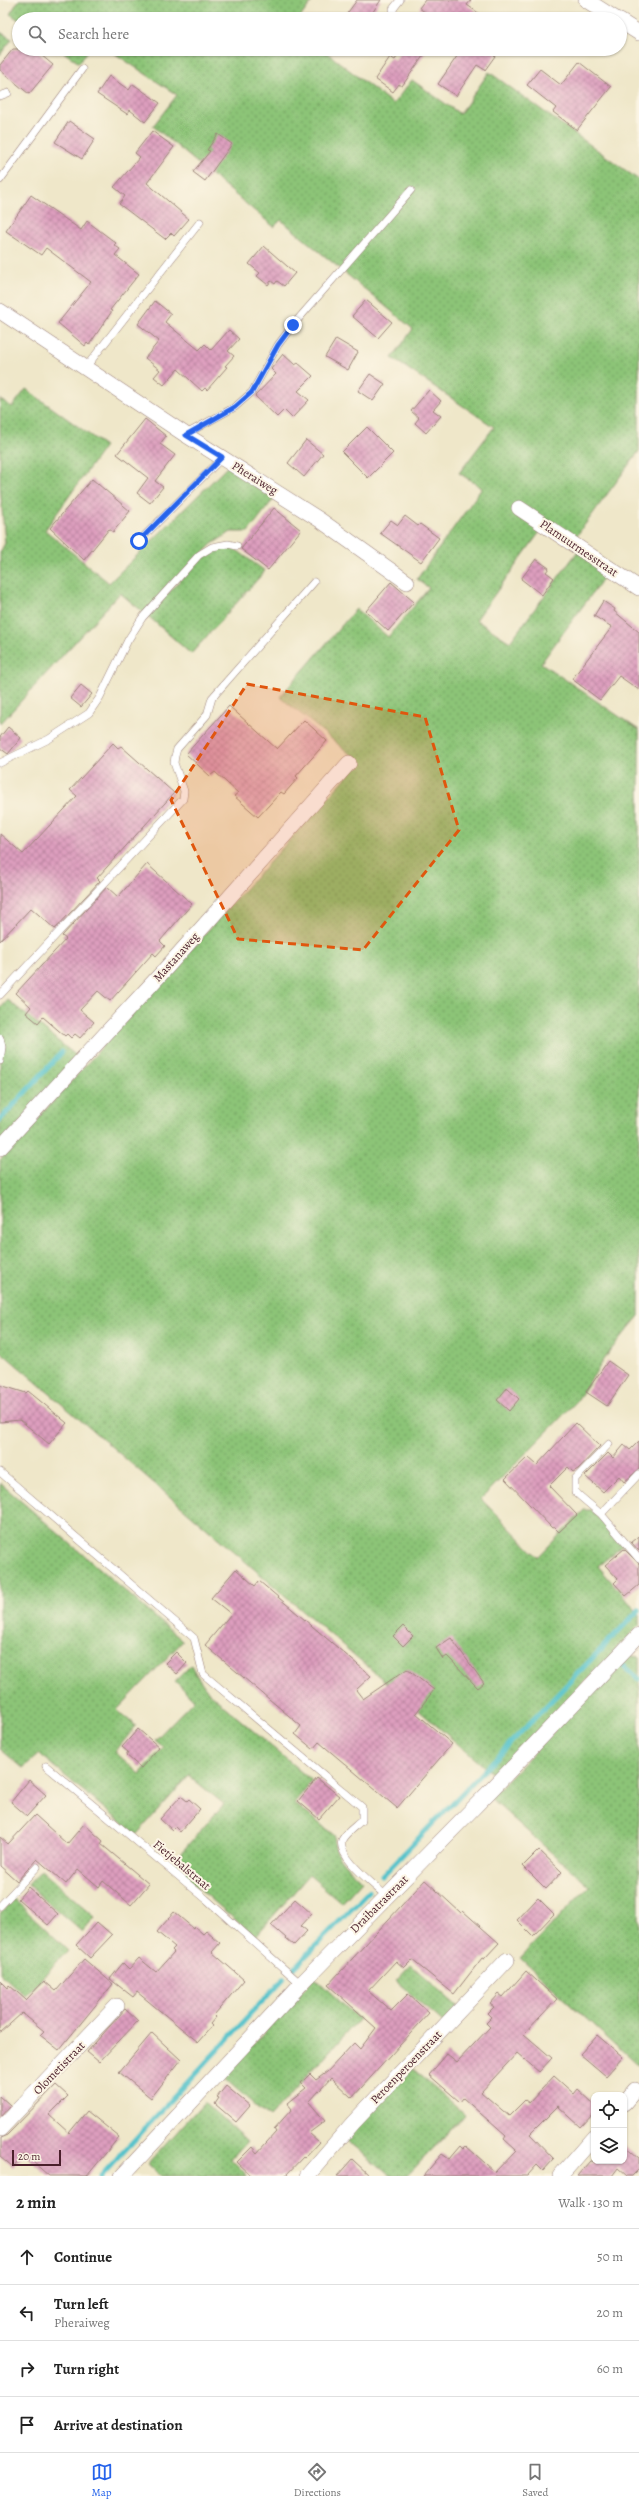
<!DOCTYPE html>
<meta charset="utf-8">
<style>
:root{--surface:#fff;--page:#f2f2f2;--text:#222;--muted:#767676;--line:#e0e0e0;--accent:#2563eb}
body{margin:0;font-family:Alegreya,serif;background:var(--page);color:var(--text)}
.controls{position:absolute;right:12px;bottom:12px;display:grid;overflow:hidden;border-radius:8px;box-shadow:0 1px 3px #0004}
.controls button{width:36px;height:36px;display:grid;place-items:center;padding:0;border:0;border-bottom:1px solid var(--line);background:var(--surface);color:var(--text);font:20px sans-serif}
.scale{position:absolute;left:12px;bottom:10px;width:49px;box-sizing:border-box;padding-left:4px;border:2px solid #4a1f2b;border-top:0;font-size:11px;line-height:14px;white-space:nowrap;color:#4a1f2b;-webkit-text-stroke:3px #fcf5e5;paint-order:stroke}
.stop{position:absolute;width:12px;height:12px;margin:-9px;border:3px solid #2563eb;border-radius:50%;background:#fff}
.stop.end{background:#2563eb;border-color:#fff;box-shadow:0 1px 4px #0008}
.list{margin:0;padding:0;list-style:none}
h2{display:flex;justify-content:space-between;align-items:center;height:52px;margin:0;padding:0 16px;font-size:17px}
h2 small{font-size:13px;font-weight:400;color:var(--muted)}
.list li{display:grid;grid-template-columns:26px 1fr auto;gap:12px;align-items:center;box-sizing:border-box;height:56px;padding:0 16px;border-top:1px solid var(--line)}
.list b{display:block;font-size:15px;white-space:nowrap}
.list p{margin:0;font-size:13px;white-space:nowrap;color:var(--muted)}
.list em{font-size:13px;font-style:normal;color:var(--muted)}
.icon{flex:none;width:22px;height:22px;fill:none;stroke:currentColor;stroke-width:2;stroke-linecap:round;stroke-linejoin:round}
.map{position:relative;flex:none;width:639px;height:2176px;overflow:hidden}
.search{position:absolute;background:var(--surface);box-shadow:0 1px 3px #0004;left:12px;right:12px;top:12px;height:44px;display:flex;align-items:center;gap:10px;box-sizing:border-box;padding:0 14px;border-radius:22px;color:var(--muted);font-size:15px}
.sheet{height:276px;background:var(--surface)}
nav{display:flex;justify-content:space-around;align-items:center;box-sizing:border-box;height:56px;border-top:1px solid var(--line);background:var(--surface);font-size:11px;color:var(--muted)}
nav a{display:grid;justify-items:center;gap:2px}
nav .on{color:var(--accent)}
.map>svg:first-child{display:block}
.grass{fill:url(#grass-dots);stroke:#6b7251}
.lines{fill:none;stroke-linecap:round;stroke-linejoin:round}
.stream{stroke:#56c3cb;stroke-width:5}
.building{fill:url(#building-cross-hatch)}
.service-casing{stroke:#9c837a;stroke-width:8}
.minor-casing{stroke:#9c837a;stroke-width:16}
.service{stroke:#fff;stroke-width:7}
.minor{stroke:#fff;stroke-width:15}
.route{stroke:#2563eb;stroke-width:5}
.marked{fill:#e0560e;fill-opacity:0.2;stroke:#e0560e;stroke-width:3;stroke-dasharray:8 5;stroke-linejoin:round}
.labels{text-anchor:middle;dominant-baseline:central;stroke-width:4;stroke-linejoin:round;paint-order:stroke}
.street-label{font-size:12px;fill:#4a1f2b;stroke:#fcf5e5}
</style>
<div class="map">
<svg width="639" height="2176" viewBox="0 0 639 2176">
<defs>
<pattern id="grass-dots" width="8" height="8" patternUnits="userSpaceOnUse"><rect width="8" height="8" fill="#8cc477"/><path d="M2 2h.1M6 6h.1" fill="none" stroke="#749f62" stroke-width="1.8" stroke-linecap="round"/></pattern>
<pattern id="building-cross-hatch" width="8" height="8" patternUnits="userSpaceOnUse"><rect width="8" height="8" fill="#dd9ebe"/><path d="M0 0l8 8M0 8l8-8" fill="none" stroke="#b5809b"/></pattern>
</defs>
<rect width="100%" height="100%" fill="#fcf5e5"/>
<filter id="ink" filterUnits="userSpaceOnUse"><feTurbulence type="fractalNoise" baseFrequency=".025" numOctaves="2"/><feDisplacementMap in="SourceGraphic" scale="8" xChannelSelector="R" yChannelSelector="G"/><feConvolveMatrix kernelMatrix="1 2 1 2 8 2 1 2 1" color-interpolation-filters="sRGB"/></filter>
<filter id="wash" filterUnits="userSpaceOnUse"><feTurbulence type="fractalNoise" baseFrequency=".012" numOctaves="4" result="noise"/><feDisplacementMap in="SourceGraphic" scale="16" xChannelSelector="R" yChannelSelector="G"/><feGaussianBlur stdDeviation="0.9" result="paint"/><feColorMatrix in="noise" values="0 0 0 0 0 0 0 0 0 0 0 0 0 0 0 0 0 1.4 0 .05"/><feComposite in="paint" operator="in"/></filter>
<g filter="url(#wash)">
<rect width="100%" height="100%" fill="#efe7c9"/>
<path class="grass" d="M19 0H313L299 19 19 20 10 14Z
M0 32 12 39 0 55Z
M59 49H89L79 63Z
M108 49H322L393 104 412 80 460 114 489 72 639 180V451L575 538 542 529 476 620 510 642 578 551 608 572 541 663 639 730V1316L610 1351 576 1402 481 1499 538 1557 584 1510H591L624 1545 598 1566 639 1614V1626L494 1775 0 1351V1160L360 762 280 697 356 609 388 637 429 588 417 579 482 488 459 473 494 427 392 358 413 329 281 220 274 227 153 126 177 95Z
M26 389 105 446 45 530 109 583 228 466 276 496 248 532H231L212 544 144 613 120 593 0 724V553L5 543 0 486V399L12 407Z
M229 548 238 551 265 571 191 654 148 616 200 558 212 551Z
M8 1000 79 1058 0 1144V1009Z
M0 1483 183 1641 117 1710 136 1726 115 1752 140 1774 163 1747 155 1740 194 1700 175 1681 191 1665 197 1676 210 1694 312 1781 294 1803 335 1836C331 1856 349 1868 362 1881L342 1903 309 1875 255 1937 171 1864 224 1804 189 1776 136 1835 39 1754 23 1768 0 1749Z
M627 1655 639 1657V2067L520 1958 589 1886 490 1798Z
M41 1870 95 1917 82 1932 28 1885Z
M14 1899 68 1950 25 1996 0 1973V1914Z
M411 1965 458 2007 443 2023 396 1981Z
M315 1978 359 2019 269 2118 223 2077Z
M411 2067 465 2115 407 2176H390L345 2138Z
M204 2102 247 2141 231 2159 248 2176H161L148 2164Z"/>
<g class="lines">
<path class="stream" d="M0 1120 62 1052
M624 1666 639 1679
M382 1876 639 1610
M294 1968 369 1891
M101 2176 284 1978"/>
</g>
<g id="blocks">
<path class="building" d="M357 0H381L368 19H343Z
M425 0H471L467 5 487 19H435L419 8Z
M13 49H34L53 65 29 94 0 70V65Z
M402 49H428L402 86 399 84 393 92 375 79 390 57 395 60Z
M462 49H500L485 70 477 65 456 96 438 84Z
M579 62 611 87 577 130 553 112 556 108 527 85 540 69 561 85Z
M109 76 129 90 133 84 160 103 145 122 130 110 127 114 97 94Z
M69 121 95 139 82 159 55 142Z
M152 131 174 147 147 183 189 219 174 236 171 233 165 239 119 204 125 196 114 187 140 157 135 153Z
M218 134 232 144 205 181 193 172 210 151 207 150Z
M31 195 81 230 87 221 116 243 114 245 120 249 115 255 139 274 110 310 112 311 89 345 87 343 85 346 58 323 91 282 46 248 41 255 6 231Z
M264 246 295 273 284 286 277 281 275 284 271 281 268 285 257 276 260 273 249 264Z
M366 300 392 322 378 338 352 316Z
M155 301 171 314 165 322 199 350 205 344 211 350 229 330 239 339 228 351 234 356 225 366 227 367 207 390 205 388 202 391 178 369 164 385 154 377 160 370 145 358 159 341 138 324Z
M336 339 358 352 348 370 325 357Z
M283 354 295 365 298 363 313 376 298 391 309 400 292 418 284 410 277 417 255 396 276 374 271 369Z
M370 374 385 384 373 401 358 391Z
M429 390 441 401 433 410 441 416 426 433 415 423 419 418 411 411Z
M145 419 166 436 160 444 175 455 155 481 163 487 150 503 137 493 148 478 117 454Z
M367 427 393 453 368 478 342 452Z
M306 440 323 454 304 477 288 463Z
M92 479 130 511 113 532 109 529 84 560 50 528Z
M274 508 301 530 268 570 241 549Z
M405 516 418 526 420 524 439 538 421 562 380 533 391 520 398 525Z
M536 559 549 568 546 572 554 578 542 595 521 579Z
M391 582 414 602 388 631 366 611Z
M603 601 615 609 614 611 639 632V690L619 676 600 700 572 679 612 627 594 616Z
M81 685 92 694 81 707 70 698Z
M229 706 277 749 304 720 327 741 296 776 298 778 284 794 281 792 258 817 234 796 238 793 215 772 210 776 186 754Z
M8 727 21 738 8 754 0 748V737Z
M113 743 118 748 121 746 174 793 97 878 100 881 55 929 31 908 0 941V834L23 854 77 796 70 790Z
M147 864 192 904 160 941 165 946 156 956 153 953 110 1001 98 991 80 1010 94 1022 80 1038 75 1034 71 1038 67 1034 65 1036 43 1017 38 1023 26 1013 31 1007 16 993 66 939 62 936 107 887 118 897Z
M608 1361 628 1375 607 1406 586 1392Z
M0 1385 26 1393 28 1391 67 1423 49 1444 20 1420 0 1422Z
M507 1388 519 1399 509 1411 497 1400Z
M576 1423 600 1446 578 1469 573 1472 568 1467 549 1486 577 1515 559 1532 554 1527 552 1528 505 1479 528 1457 537 1465Z
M639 1441V1469L624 1482 619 1476 603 1492 585 1476 608 1453 613 1458 624 1445 630 1450Z
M639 1536V1551L631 1542Z
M624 1549 639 1564V1585L626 1596 614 1583 618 1579 605 1565Z
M236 1569 255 1586 259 1581 371 1676 356 1690 363 1699 407 1669 434 1690 416 1713 452 1744 397 1808 319 1742 313 1749 295 1734 301 1726 205 1645 231 1614 211 1598Z
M403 1626 413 1636 403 1646 393 1636Z
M451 1638 484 1683 478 1688 447 1656 443 1659 436 1648Z
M176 1652 187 1663 177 1674 165 1663Z
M138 1729 159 1747 141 1768 126 1755 128 1752 122 1747Z
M317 1778 339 1796 319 1819 298 1801Z
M29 1780 46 1795 27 1816 11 1802Z
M181 1796 187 1801 189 1799 200 1809 180 1832 175 1827 172 1830 160 1819Z
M35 1815 67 1844 84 1824 103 1841 101 1844 149 1884 131 1905 103 1881 99 1887 78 1869 66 1884 37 1859 17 1881 0 1866V1837L8 1844Z
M539 1850 562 1872 546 1889 523 1866Z
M425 1880 461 1913 463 1911 499 1943 484 1959 482 1958 454 1994 412 1960 404 1968 396 1961 368 1991 391 2011 408 1994 429 2013 352 2098 331 2078 309 2102 325 2121 309 2133 319 2142 305 2157 304 2156 285 2176H252L237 2162 252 2147 257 2153 276 2132 274 2129 292 2109 287 2103 306 2088 301 2083 310 2074 316 2080 327 2072 354 2043 360 2049 376 2028 328 1985Z
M28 1887 58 1914 48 1925 18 1899Z
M538 1898 554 1914 533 1936 517 1920Z
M295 1899 312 1914 301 1926 307 1931 294 1945 271 1925Z
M174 1912 193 1928 194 1926 203 1934 206 1931 220 1943 212 1952 244 1980 214 2015 216 2017 210 2024 212 2026 198 2042 137 1992 133 1997 110 1979 123 1963 129 1969 139 1958 156 1972 174 1952 172 1950 175 1947 157 1932Z
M97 1922 112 1935 90 1958 76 1945Z
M84 1959 113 1984 59 2050 40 2035 44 2031 22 2013 0 2033V1981L7 1988 9 1985 26 2000 44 1981 56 1991Z
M526 1971 557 1999 524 2034 552 2058 539 2072 517 2053 481 2092 509 2116 525 2100 529 2103 554 2076 574 2094 578 2089 594 2104V2113L581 2127 558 2106 530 2134 554 2159 543 2171 537 2165 527 2176H423L442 2154 449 2159 461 2145 464 2148 466 2146 495 2172 516 2150 504 2139 506 2136 463 2098 460 2102 429 2075 447 2054 457 2062 490 2027 486 2023 492 2017 488 2013 494 2007 490 2004 499 1994 503 1997Z
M125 2009 138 2021 99 2062 87 2052Z
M152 2033 181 2060 151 2098 119 2072Z
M597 2035 623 2057 606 2076 580 2054Z
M56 2085 68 2096 49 2115 69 2133 87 2111 119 2137 87 2176H49L24 2154 13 2167 0 2156V2138L7 2135Z
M226 2086 250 2106 236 2122 215 2104 219 2098 217 2097Z
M0 2096 10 2105 0 2116Z
M624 2145 639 2158V2169L632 2176H627L618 2168 612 2176H577L590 2161H624Z
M352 2159 370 2176H337Z"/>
</g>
</g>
<g filter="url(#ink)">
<use href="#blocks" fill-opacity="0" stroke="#9c837a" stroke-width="1"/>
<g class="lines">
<g class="service-casing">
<path id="service" d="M394 19 393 9 400 0
M0 96 8 93
M0 180 82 69
M86 367 200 222
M186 434 235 407 252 392 278 345 293 325 411 190
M139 541 222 458
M0 763 49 739 89 713 100 697 128 640 142 618 199 555 212 547 228 544 237 546
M0 995 183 799 184 791 174 763 175 756 177 749 207 715 212 698 314 582
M0 1038 2 1047 0 1061
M609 1444 575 1479V1492L601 1514 639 1559
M0 1472 194 1638 203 1674 362 1807V1820C356 1826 346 1832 342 1840 336 1856 376 1886 387 1897
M601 1514 639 1474
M46 1766 206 1899 301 1984
M0 1906 37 1867"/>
</g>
<g class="minor-casing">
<path id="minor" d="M586 0 616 19
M620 21 639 33
M0 311 186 435 320 520 407 582
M519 508 639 588
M0 1148 160 975 349 763
M624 2103 635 2090
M0 2129 117 2006
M122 2176 301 1984 493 1788 639 1635
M307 2176 353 2123 507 1960
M560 2176 594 2137"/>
</g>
<use href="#service" class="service"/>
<use href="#minor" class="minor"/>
</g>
</g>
<g class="lines" filter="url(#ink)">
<path class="route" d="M139 541 222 457 186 435 235 407 252 392 278 345 293 325"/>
</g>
<path class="marked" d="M247 684 425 717 459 830 363 950 238 939 171 800Z"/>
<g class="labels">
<g class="street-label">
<text transform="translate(255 478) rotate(32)">Pheraiweg</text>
<text transform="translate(579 548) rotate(34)">Plamuurmesstraat</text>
<text transform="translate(176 957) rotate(-48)">Mastanaweg</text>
<text transform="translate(182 1865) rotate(40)">Fietjebalstraat</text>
<text transform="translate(379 1904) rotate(-45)">Draibatrastraat</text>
<text transform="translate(406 2067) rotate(-46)">Peroenperoenstraat</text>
<text transform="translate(59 2068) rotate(-46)">Olometistraat</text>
</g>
</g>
</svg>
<div class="controls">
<button><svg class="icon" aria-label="locate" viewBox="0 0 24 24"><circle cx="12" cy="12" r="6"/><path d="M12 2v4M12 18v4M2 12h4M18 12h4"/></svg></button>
<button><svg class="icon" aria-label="layers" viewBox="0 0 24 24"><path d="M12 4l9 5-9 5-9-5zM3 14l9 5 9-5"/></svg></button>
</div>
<div class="scale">20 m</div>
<div class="stop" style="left:139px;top:541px"></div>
<div class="stop end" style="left:293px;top:325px"></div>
<div class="search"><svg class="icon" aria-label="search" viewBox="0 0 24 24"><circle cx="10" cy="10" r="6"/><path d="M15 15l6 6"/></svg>Search here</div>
</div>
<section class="sheet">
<h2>2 min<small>Walk · 130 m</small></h2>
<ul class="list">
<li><svg class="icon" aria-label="ahead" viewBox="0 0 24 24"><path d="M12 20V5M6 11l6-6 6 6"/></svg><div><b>Continue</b></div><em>50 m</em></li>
<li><svg class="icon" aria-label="left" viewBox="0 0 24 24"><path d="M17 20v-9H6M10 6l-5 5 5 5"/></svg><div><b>Turn left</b><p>Pheraiweg</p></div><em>20 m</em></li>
<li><svg class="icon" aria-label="right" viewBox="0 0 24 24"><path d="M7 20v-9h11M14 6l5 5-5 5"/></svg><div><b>Turn right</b></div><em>60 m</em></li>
<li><svg class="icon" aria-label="arrive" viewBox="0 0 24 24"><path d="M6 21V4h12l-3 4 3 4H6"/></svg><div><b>Arrive at destination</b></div></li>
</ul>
</section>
<nav>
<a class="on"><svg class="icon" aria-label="map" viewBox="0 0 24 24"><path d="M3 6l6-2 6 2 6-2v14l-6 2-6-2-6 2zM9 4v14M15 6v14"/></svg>Map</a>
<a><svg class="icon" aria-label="directions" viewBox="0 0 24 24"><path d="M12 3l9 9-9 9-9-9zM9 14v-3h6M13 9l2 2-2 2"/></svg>Directions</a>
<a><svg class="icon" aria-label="saved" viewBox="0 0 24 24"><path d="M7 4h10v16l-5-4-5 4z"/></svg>Saved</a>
</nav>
